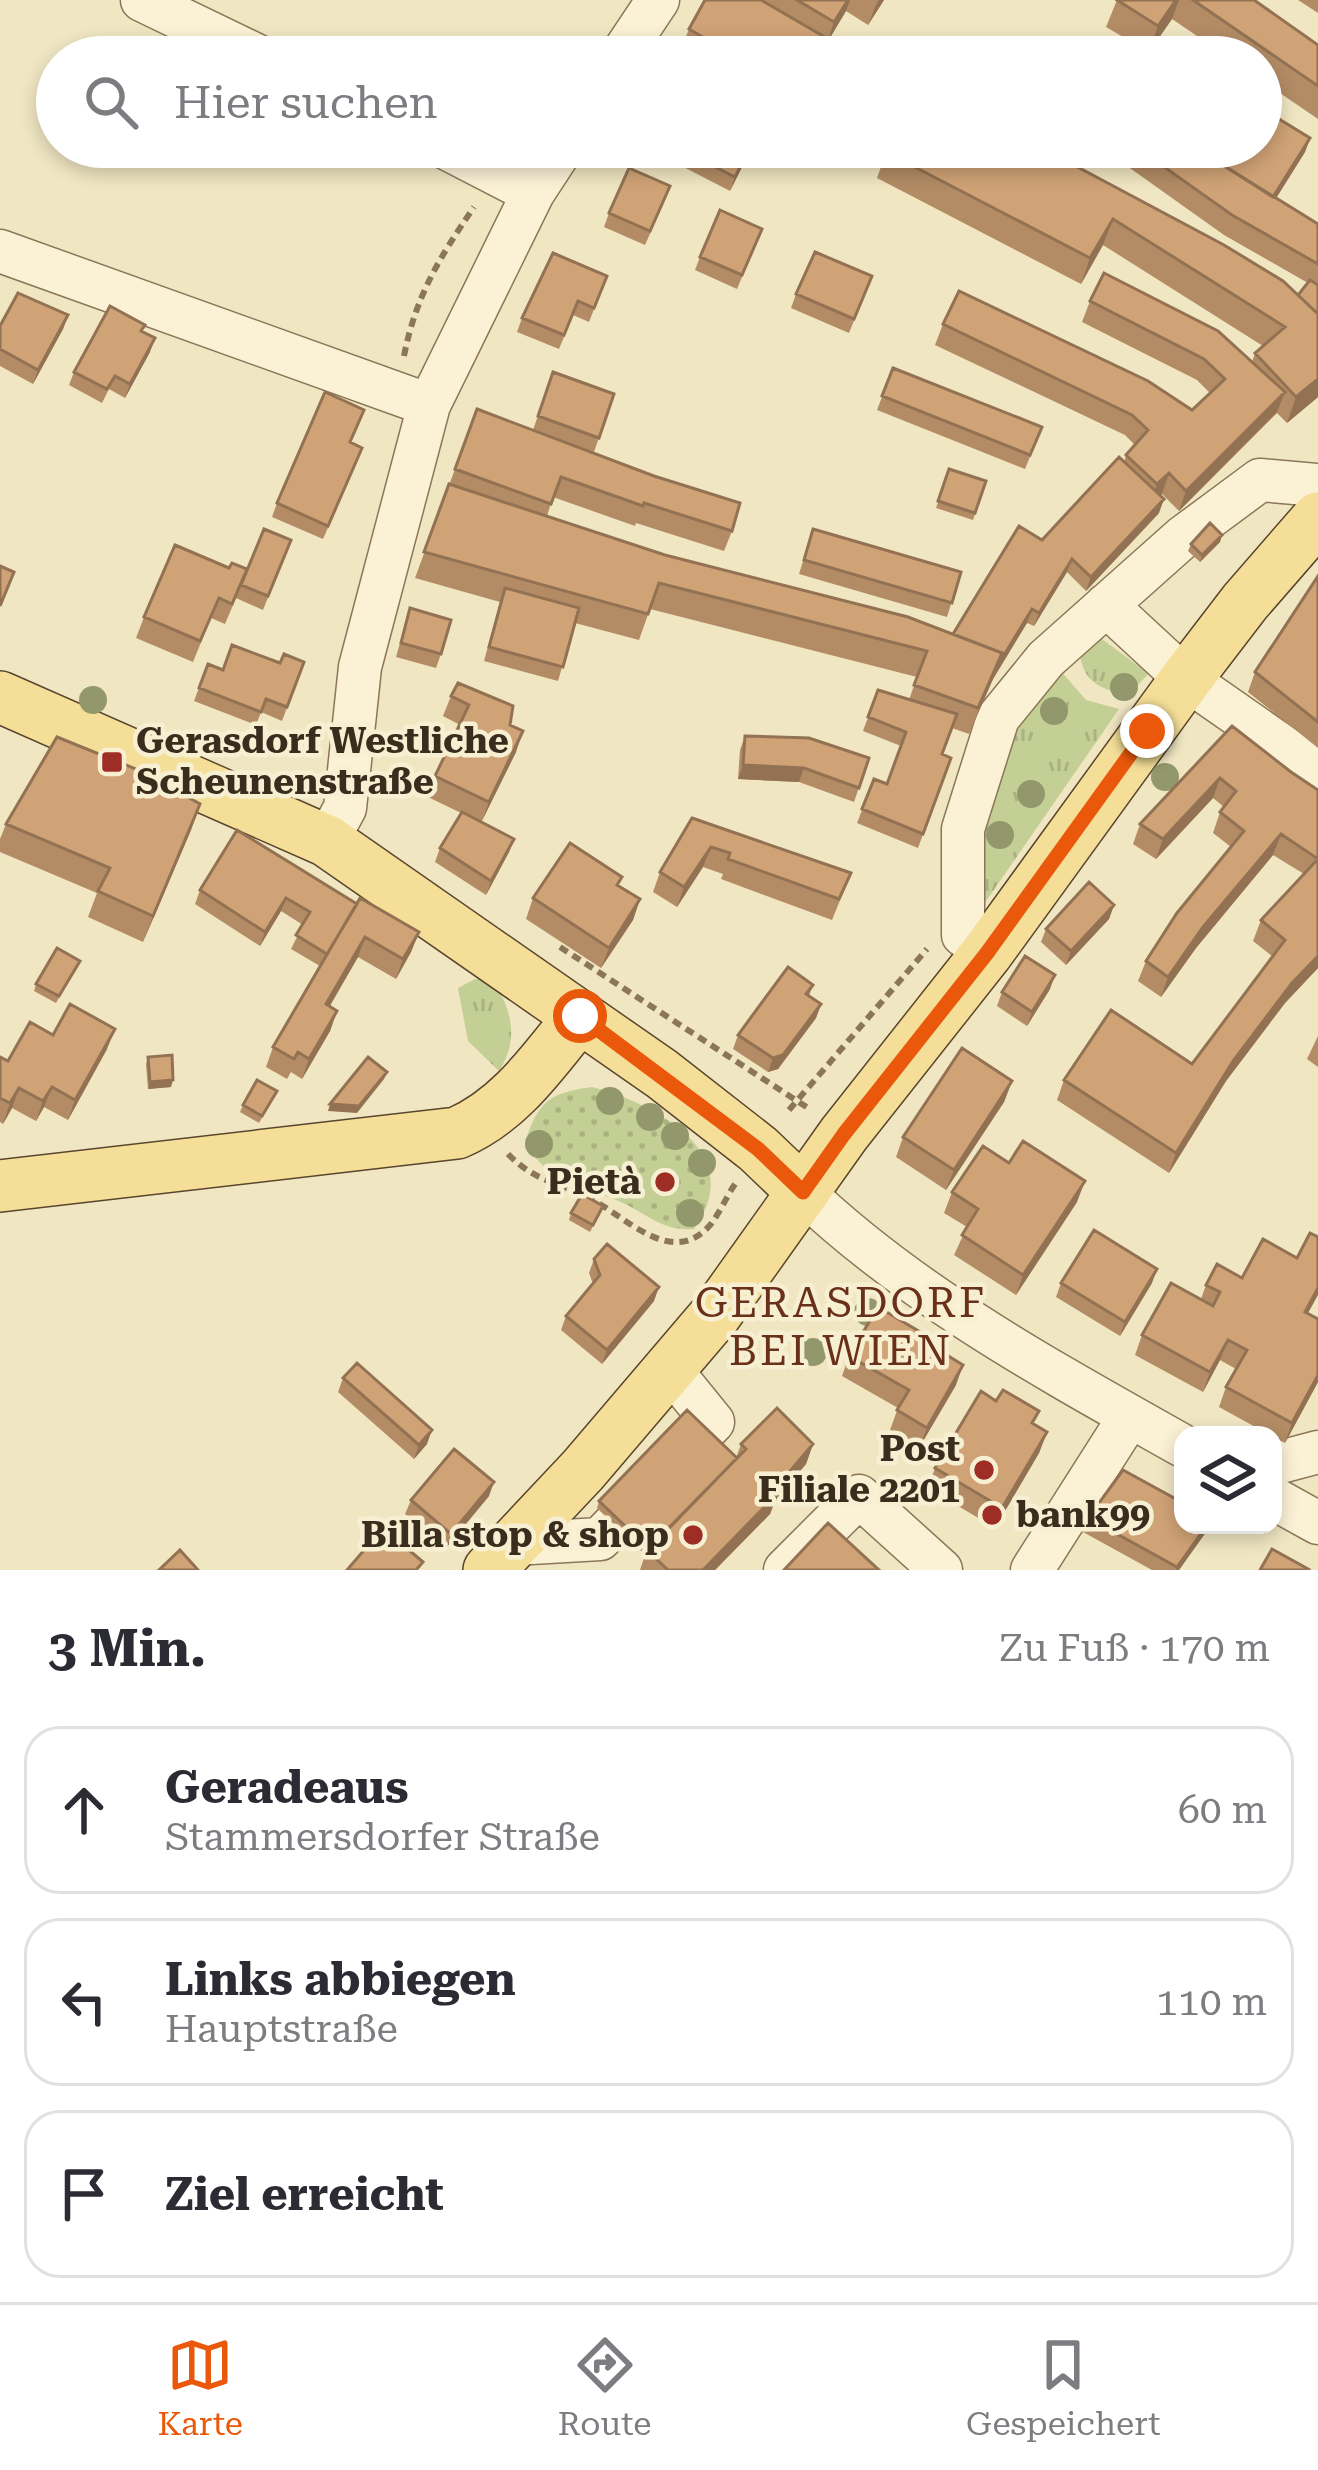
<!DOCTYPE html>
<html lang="de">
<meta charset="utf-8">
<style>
:root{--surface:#fff;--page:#f7f7f7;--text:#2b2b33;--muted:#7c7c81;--line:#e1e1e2;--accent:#ea580c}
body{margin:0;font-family:"Roboto Serif",serif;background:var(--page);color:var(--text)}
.controls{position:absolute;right:36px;bottom:36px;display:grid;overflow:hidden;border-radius:24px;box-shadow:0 6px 18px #0003}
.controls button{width:108px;height:108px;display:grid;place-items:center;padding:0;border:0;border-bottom:3px solid var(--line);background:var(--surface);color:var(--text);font:60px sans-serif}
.stop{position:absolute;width:36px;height:36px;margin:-27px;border:9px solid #ea580c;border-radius:50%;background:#fff}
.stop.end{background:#ea580c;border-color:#fff;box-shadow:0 3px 12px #0008}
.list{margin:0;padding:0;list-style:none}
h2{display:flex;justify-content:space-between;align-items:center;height:156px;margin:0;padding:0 48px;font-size:51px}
h2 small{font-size:39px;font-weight:400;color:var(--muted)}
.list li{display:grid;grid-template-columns:78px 1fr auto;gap:36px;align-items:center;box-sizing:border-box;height:168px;margin:0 24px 24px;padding:0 24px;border:3px solid var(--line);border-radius:36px}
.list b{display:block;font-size:45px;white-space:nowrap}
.list p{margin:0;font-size:39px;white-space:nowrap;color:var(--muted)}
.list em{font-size:39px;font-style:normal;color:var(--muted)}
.icon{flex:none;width:66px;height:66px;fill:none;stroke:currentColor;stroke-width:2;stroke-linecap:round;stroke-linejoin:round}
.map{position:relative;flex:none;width:1318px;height:1570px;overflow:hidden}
.search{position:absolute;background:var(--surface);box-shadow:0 6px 18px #0003;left:36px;right:36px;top:36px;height:132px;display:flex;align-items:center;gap:30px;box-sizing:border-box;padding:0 42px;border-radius:66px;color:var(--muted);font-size:45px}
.sheet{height:732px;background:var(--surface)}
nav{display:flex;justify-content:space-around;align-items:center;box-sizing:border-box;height:168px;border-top:3px solid var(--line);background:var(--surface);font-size:33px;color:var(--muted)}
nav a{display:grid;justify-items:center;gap:6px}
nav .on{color:var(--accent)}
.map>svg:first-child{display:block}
.grass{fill:url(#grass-tufts)}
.park{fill:url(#park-dots)}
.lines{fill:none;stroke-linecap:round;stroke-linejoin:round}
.minor-casing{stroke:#8b7758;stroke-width:45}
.major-casing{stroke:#59452d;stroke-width:54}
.path{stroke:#8b7758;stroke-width:6;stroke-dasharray:9 6;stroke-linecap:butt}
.minor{stroke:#fbf2d6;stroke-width:42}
.major{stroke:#f5df98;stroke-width:51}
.tree{fill:#92986b}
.wall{fill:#b38c65}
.shaded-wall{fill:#927253}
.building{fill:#d0a376;stroke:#927253;stroke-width:3}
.route{stroke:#ea580c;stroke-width:15}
.poi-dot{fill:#9e2d25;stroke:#f7efd2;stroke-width:4.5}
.labels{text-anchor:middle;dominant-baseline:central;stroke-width:9;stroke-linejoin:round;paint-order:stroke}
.poi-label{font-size:36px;font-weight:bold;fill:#3a2d1d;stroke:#f7efd2;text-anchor:end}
.quarter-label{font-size:42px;letter-spacing:3px;fill:#69311a;stroke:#f7efd2}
</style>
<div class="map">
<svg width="1318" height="1570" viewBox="0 0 1318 1570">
<defs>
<pattern id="grass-tufts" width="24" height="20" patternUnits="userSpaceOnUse" patternTransform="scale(3)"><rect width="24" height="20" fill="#c4cf95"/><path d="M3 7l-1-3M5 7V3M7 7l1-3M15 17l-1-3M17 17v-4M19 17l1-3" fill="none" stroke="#a9b280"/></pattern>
<pattern id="park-dots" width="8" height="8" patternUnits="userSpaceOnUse" patternTransform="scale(3)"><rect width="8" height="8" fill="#c4cf95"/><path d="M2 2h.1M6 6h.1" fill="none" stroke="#a9b280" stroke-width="1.8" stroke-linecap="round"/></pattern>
</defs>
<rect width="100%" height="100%" fill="#f0e6c2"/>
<path class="grass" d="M1095 634 1140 667 1161 646 1168 652 1128 696C1102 689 1083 683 1080 654Z
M1059 669 1086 700 1119 709 982 907 974 870 1002 747Z
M475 979H493C511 1010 520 1038 499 1071L468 1041 458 988Z"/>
<path class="park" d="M592 1087C654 1103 750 1153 694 1229 664 1231 651 1217 625 1204 588 1186 541 1183 526 1139 540 1099 551 1093 592 1087Z"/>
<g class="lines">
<g class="minor-casing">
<path id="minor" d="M142 0 260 57
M620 57 658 0
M444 147 533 193
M0 251 429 405
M1106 605 1186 679 1318 771
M327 841 345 808 360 667 429 405 533 193 563 147
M987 953 963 935V829L998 718 1046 659 1183 537 1260 480 1318 485
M803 1192C913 1297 1052 1372 1183 1446
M1273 1464 1318 1452
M1273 1498 1318 1523
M514 1544 600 1539 713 1422 670 1369
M785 1570 859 1496 941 1570
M1032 1570 1130 1416"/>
</g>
<g class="major-casing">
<path id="major" d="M0 697 327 841 662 1074 758 1149 803 1192
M0 1186 457 1133C511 1110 544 1060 580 1016
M489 1570 583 1470 716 1314 844 1134 987 953 1186 679 1245 602 1318 518"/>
</g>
<path class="path" d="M404 356C416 295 440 257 474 207
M560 947 808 1108
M789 1110 927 949
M508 1154C534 1181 557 1182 589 1198 626 1216 672 1270 711 1224 720 1212 727 1196 735 1184"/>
<use href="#minor" class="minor"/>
<use href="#major" class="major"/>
</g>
<g class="tree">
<circle cx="1124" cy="687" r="14"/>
<circle cx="93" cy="700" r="14"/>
<circle cx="1054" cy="711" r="14"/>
<circle cx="1165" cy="777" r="14"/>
<circle cx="1031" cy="794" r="14"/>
<circle cx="1000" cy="835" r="14"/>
<circle cx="610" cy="1101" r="14"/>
<circle cx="650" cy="1117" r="14"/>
<circle cx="675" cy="1136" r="14"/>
<circle cx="539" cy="1144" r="14"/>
<circle cx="702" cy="1163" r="14"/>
<circle cx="690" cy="1213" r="14"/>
<circle cx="868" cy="1312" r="14"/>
<circle cx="813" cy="1352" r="14"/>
</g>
<path class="wall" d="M705 0H884L868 25 846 11 829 39 859 57H694L681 49 689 29Z
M1117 0H1254L1318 45V119L1261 80V57H1228L1172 19 1149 52 1106 27Z
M1298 0H1318V13Z
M1310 138 1305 152 1276 198 1318 224V397L1287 423 1277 413 1179 511 1162 494 1160 495 1159 513 1086 591 1067 572 1034 626 1027 623 993 679 969 734 952 728 942 754 951 758 918 848 857 823 874 779 887 784 901 746 863 731 878 690 909 700 917 677 650 609 639 640 575 623 558 681 484 661 500 602 415 578 477 409 533 430 553 372 614 394 594 452 546 435 732 531 724 551 636 523 635 526 553 497 547 516 665 555 953 634 1042 540 1124 462 1126 455 1135 445 1125 435 935 345 943 324 1192 410 1210 393 1197 380 1082 322 1090 301 1252 362 1255 353 1263 346 1103 245 1081 284 877 178 888 147H1040L1298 295 1308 283 1224 235 1127 166 1134 147H1194L1221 164Z
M616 147H653L644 165 614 151Z
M674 147H752L730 191 670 160Z
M665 200 645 245 604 227 609 213Z
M762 229 737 289 695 270 700 257Z
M607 276 589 322 573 315 559 349 517 332 522 318Z
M872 276 849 333 791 308 796 294Z
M68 315 63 329 33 384 0 366V326Z
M142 332 150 352 125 398 109 389 102 403 69 385 74 372Z
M893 368 1042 427 1025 469 877 410Z
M351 442 357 462 323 539 272 517 277 503Z
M949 469 986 481 973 520 936 508Z
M813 529 961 572 947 617 799 574Z
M1222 535 1220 542 1200 562 1188 551 1191 544Z
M291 540 263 610 236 598 225 624 211 618 193 662 136 638 144 617 229 568 247 569Z
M1318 576V748L1248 692 1255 672Z
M410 608 441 654 436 668 396 657Z
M304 662 282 721 261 712 256 725 194 701 208 664 223 670Z
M451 696 510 725 516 752 481 822 514 839 509 852 486 895 435 862 440 848 461 813 428 797 435 776 460 725 443 716Z
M1232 726 1291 772 1318 790V968L1285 1003 1226 1081 1169 1173 1057 1100 1064 1080 1192 1064 1272 956 1253 941 1261 920 1304 874 1273 855 1196 948 1161 997 1138 981 1146 961 1231 847 1213 833 1220 812 1224 807 1213 798 1156 859 1133 844 1140 824Z
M745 736 869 758 854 802 799 782 738 779 740 750Z
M692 818 851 873 832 920 721 879 723 874 703 867 677 907 653 892 660 872Z
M6 824 191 830 143 942 88 917 97 893 0 852V839Z
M622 877 618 886 640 899 633 920 601 968 526 919 533 898Z
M200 890 357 904 419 932 411 952 396 979 358 957 330 1006 337 1011 330 1031 302 1079 291 1072 287 1079 266 1067 273 1047 320 966 291 949 303 925 281 911 260 946 195 904Z
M1114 905 1109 919 1066 965 1041 942 1046 929Z
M80 961 56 1003 34 991 36 984Z
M813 985 809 996 821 1004 816 1018 778 1069 768 1072 733 1049 738 1035Z
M1050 989 1027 1026 997 1006 1002 992Z
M53 1035 107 1049 68 1120 44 1107 36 1121 12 1108 3 1124 0 1122V1057L8 1061Z
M1318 1036V1067L1307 1059Z
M148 1057 171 1087 148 1089 146 1064Z
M1012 1081 1004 1102 946 1190 896 1157 903 1137Z
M277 1091 259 1123 240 1112 243 1105Z
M1009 1163 1077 1202 1016 1295 954 1255 967 1227 944 1213 952 1192Z
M603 1206 590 1232 569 1220 571 1213Z
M594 1259 654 1301 602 1364 561 1330 566 1316 593 1284 589 1273Z
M1061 1283H1152L1120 1336 1056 1297Z
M1206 1285 1308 1314 1318 1382 1285 1443 1273 1437V1435H1270L1219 1407 1226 1387 1236 1369 1220 1360 1203 1392 1135 1355 1142 1335 1201 1299Z
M920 1339 956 1385 919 1448 890 1430 898 1408 842 1376 849 1356Z
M343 1378 427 1444 414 1459 338 1392Z
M1034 1425 1047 1432 1039 1453 995 1528 928 1488 935 1468Z
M741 1444H813L806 1464 775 1501 770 1514 715 1570H640L645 1555 597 1508 599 1501 736 1458Z
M489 1496 446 1548 405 1514 411 1500Z
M1088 1518 1206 1532 1179 1570H1152L1083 1532Z"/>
<path class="shaded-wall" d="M848 0H850L846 11 827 43 834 22Z
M879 0H884L868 25 876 5Z
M1176 0H1179L1172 19 1149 52 1158 26Z
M1310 138 1305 152 1265 216 1270 202Z
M750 147H752L730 191 735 177Z
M1113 219 1103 245 1081 284 1090 258Z
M68 315 63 329 33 384 38 370Z
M155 338 150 352 125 398 130 384Z
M1318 379V397L1287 423 1296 397Z
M1285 392 1277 412 1179 511 1186 491Z
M1169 473 1162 494 1150 504 1157 484Z
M1164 499 1159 513 1086 591 1091 577Z
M1222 535 1220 542 1200 562 1202 555Z
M1072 559 1067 572 1034 626 1039 613Z
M1032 609 1027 623 993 679 969 734 1002 653Z
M523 731 516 752 481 823 489 802Z
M743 765 804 768 799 782 738 779Z
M1220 778 1213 798 1156 859 1163 839Z
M200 804 191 830 143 942 153 916Z
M1281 834 1273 855 1196 948 1161 997 1168 977 1203 927Z
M514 839 509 852 486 895 491 881Z
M711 847 703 867 677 907 684 887Z
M286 898 281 911 260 946 265 932Z
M640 899 633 920 601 968 609 948Z
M1114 905 1109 919 1066 965 1071 951Z
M419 932 411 952 396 979 403 959Z
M365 937 358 957 319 1024 326 1004Z
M1318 956V968L1285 1003 1226 1081 1169 1173 1176 1153 1233 1061 1292 983Z
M1055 975 1050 989 1027 1026 1032 1012Z
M821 1004 816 1018 778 1069 768 1072 773 1058Z
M337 1011 330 1031 302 1079 309 1059Z
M115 1029 107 1049 68 1120 75 1100Z
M387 1072 384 1079 357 1113 328 1111 330 1104Z
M173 1080 171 1087 148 1089 150 1082Z
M1012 1081 1004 1102 946 1190 954 1170Z
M52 1087 44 1107 36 1121 43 1101Z
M19 1088 12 1108 3 1124 10 1103Z
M1085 1181 1077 1202 1016 1295 1023 1275Z
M1157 1269 1152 1283 1120 1336 1125 1322Z
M659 1287 654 1301 602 1364 607 1350Z
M1318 1288V1295L1297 1333 1305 1312Z
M1228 1340 1220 1360 1203 1392 1210 1372Z
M963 1365 956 1385 919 1448 927 1428Z
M1318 1375V1382L1285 1443 1292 1423Z
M432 1430 427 1444 414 1459 419 1445Z
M1047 1432 1039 1453 995 1528 1002 1508Z
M813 1444 806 1464 775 1501 770 1514 715 1570H703Z
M494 1482 489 1496 446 1548 451 1534Z
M1207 1525H1209L1206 1532 1179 1570H1175Z"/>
<path class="building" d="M705 0H761L859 57H737L689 29Z
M797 0H848L834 22Z
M1117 0H1176L1158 26Z
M1193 0H1254L1318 45V86Z
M1261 108 1310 138 1273 197 1221 164 1231 147H1261Z
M623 147H652L646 158Z
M676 147H750L735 177Z
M888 147H1040L1224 245 1283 281 1318 314V379L1296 397 1255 353 1285 327 1113 219 1090 258 886 152Z
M1136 147H1194L1318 224V264L1232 215Z
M629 168 670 186 650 231 609 213Z
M720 210 762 229 742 275 700 257Z
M815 252 872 276 854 319 796 294Z
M553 253 607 276 594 308 578 301 564 335 522 318Z
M1104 273 1218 331 1285 392 1186 491 1169 473 1157 484 1126 455 1148 430 1132 415 943 324 959 291 1148 381 1192 410 1225 379 1204 359 1090 301Z
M1310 280 1318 285V314L1298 295Z
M18 293 68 315 38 370 0 349V326Z
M110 306 145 325 141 331 155 338 130 384 115 376 107 389 74 372Z
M893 368 1042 427 1030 455 882 396Z
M553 372 614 394 599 438 538 416Z
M325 392 364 410 350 442 362 448 328 526 277 503Z
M477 409 654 476 740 503 732 531 644 503 643 506 561 477 551 504 455 469Z
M1119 457 1164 499 1091 577 1072 559 1039 613 1032 609 998 665 1002 653 953 634 1019 526 1042 540Z
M949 469 986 481 975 513 938 501Z
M449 484 665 555 908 617 1002 653 978 708 914 685 927 651 659 583 648 614 424 552Z
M1210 523 1222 535 1202 555 1191 544Z
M264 529 291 540 268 596 241 585Z
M813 529 961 572 952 603 804 560Z
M175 545 229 568 232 563 247 569 232 604 219 598 200 641 144 617Z
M0 566 14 572 0 606Z
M1318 576V722L1255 672Z
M505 588 579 608 563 667 489 647Z
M410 608 451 620 441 654 401 643Z
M232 645 280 663 284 654 304 662 287 707 266 699 261 712 199 688 208 664 223 670Z
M458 683 513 706 510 725 523 731 489 802 435 776 469 705 451 696Z
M878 690 957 714 942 754 951 758 923 834 862 809 874 779 887 784 906 732 868 717Z
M1232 726 1291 772 1318 790V859L1281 834 1203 927 1168 977 1146 961 1177 913 1244 831 1220 812 1236 791 1220 778 1163 839 1140 824Z
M745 736 809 738 869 758 859 788 804 768 743 765Z
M57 737 141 771 200 804 153 916 98 891 110 868 6 824Z
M462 812 514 839 491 881 440 848Z
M692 818 851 873 839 899 728 859 730 853 711 847 684 887 660 872Z
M237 830 357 904 327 954 296 935 310 912 286 898 265 932 200 890Z
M570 843 622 877 617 885 640 899 609 948 533 898Z
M1318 859V956L1292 983 1233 1061 1176 1153 1064 1080 1111 1010 1192 1064 1285 940 1261 920Z
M1089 882 1114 905 1071 951 1046 929Z
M360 898 419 932 403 959 365 937 326 1004 337 1011 309 1059 298 1052 294 1059 273 1047Z
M57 948 80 961 59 996 36 984Z
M1025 956 1055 975 1032 1012 1002 992Z
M788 967 813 985 806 994 821 1004 783 1055 773 1058 738 1035Z
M70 1004 115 1029 75 1100 52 1087 43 1101 19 1088 10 1103 0 1098V1057L8 1061 30 1022 53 1035Z
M962 1048 1012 1081 954 1170 903 1137Z
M172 1055 173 1080 150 1082 148 1057Z
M368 1057 387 1072 359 1106 330 1104Z
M257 1080 277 1091 262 1116 243 1105Z
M1023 1141 1085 1181 1023 1275 962 1235 978 1209 952 1192 983 1146 1009 1163Z
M582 1194 603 1206 593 1225 571 1213Z
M1094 1230 1157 1269 1125 1322 1061 1283Z
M1310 1233 1318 1237V1288L1305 1312 1318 1319V1375L1292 1423 1226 1387 1247 1350 1228 1340 1210 1372 1142 1335 1171 1283 1213 1306 1220 1292 1206 1285 1217 1264 1242 1278 1263 1239 1297 1258Z
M607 1244 659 1287 607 1350 566 1316 600 1275 594 1259Z
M878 1307 922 1333 919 1338 963 1365 927 1428 897 1410 909 1390 849 1356Z
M357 1363 432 1430 419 1445 343 1378Z
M1003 1390 1039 1411 1032 1423 1047 1432 1002 1508 935 1468 981 1391 996 1401Z
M777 1408 813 1444 774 1490 778 1493 703 1570H668L647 1550 746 1449 741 1444Z
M687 1410 737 1458 649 1549 599 1501Z
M454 1449 494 1482 451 1534 411 1500Z
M1123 1470 1183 1503V1525H1207L1177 1567 1088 1518Z
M828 1523 879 1570H784Z
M383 1528 423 1562 416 1570H347Z
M1272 1549 1310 1570H1260Z
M180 1550 198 1570H159Z"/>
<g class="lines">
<path class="route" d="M580 1016 758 1149 803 1192 844 1134 987 953 1147 731"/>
</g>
<g class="poi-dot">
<rect x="100" y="750" width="24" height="24" rx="6"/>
<circle cx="665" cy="1182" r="12"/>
<circle cx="984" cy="1470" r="12"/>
<circle cx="992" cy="1515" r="12"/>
<circle cx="693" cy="1535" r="12"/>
</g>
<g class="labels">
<g class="poi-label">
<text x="136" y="741" text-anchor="start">Gerasdorf Westliche<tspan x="136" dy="41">Scheunenstraße</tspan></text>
<text x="641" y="1182">Pietà</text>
<text x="960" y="1449">Post<tspan x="960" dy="41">Filiale 2201</tspan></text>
<text x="1016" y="1515" text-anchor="start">bank99</text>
<text x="669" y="1535">Billa stop &amp; shop</text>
</g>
<g class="quarter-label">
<text x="841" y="1302">GERASDORF<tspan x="841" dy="48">BEI WIEN</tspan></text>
</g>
</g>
</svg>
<div class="controls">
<button><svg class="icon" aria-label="layers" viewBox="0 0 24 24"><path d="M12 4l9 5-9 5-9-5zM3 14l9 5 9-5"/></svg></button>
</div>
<div class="stop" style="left:580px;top:1016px"></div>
<div class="stop end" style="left:1147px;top:731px"></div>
<div class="search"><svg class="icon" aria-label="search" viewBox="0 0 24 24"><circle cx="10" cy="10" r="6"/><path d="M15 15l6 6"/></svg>Hier suchen</div>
</div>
<section class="sheet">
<h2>3 Min.<small>Zu Fuß · 170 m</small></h2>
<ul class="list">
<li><svg class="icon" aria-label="ahead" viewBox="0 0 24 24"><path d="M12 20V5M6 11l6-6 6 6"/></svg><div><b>Geradeaus</b><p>Stammersdorfer Straße</p></div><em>60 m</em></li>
<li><svg class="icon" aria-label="left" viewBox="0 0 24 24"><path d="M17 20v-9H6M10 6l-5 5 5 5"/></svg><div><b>Links abbiegen</b><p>Hauptstraße</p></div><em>110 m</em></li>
<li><svg class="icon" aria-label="arrive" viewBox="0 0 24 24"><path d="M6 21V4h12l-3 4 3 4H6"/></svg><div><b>Ziel erreicht</b></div></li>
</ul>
</section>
<nav>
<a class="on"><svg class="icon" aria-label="map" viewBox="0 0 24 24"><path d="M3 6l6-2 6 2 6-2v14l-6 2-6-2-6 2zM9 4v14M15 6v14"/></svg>Karte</a>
<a><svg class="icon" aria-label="directions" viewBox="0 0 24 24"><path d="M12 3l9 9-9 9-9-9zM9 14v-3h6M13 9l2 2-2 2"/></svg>Route</a>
<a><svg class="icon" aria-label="saved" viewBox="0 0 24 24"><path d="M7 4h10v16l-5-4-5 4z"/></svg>Gespeichert</a>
</nav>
